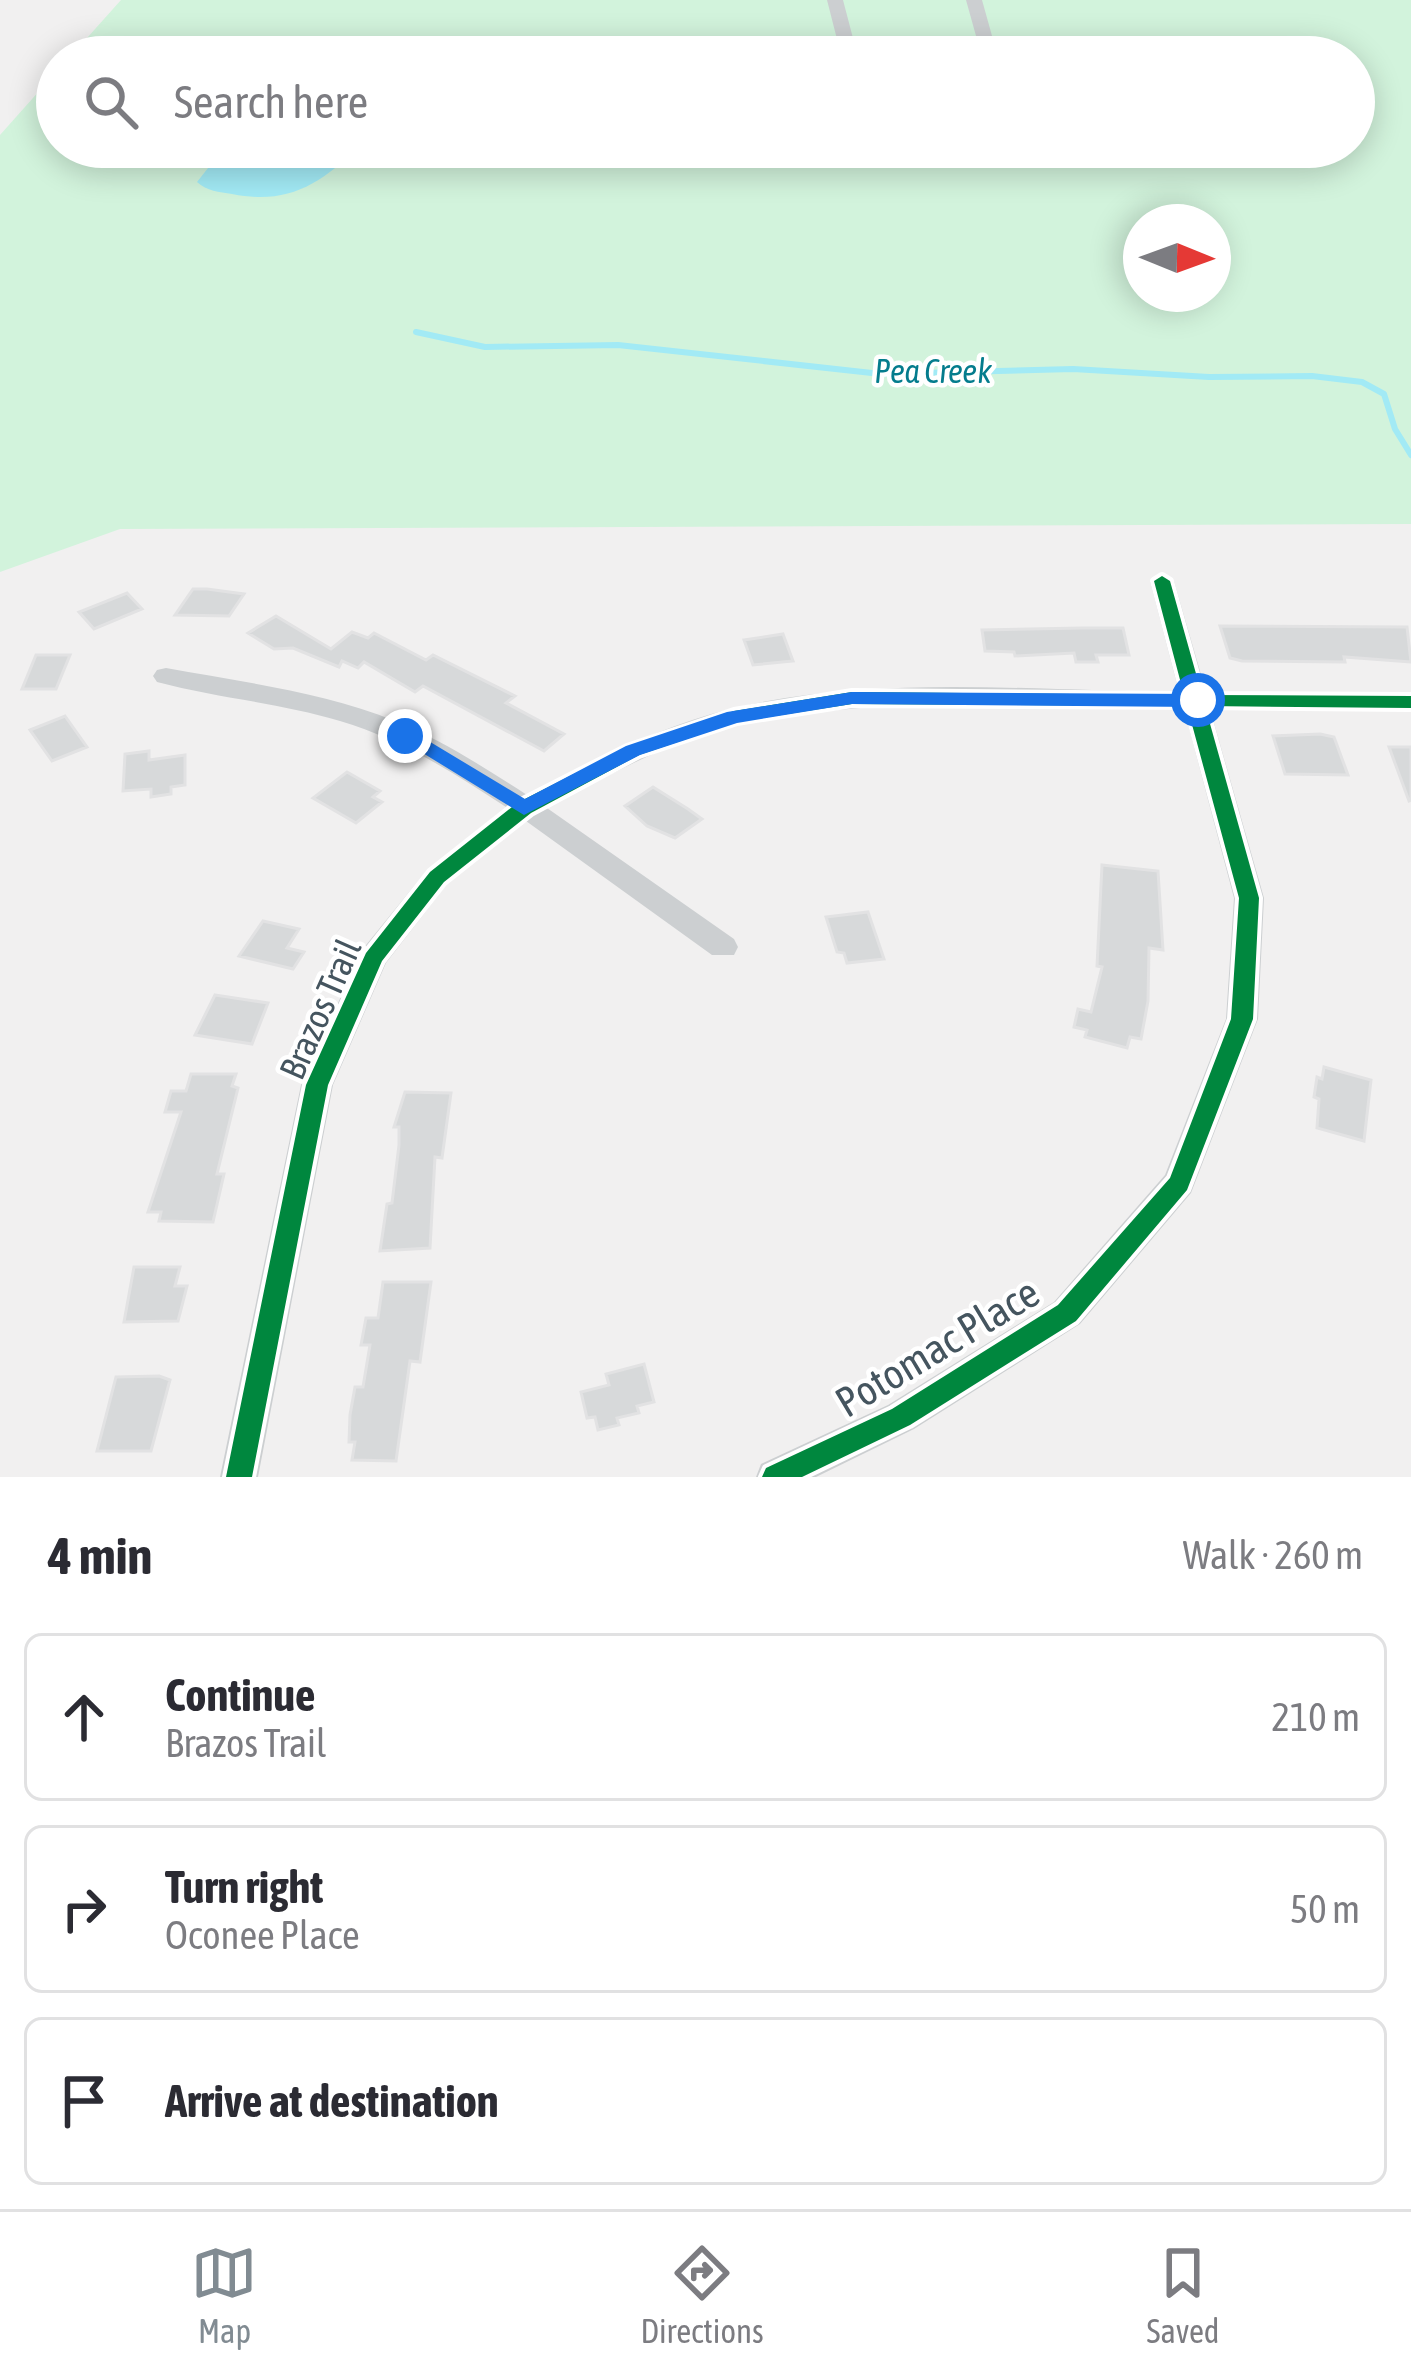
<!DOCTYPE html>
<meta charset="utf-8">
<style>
:root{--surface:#fff;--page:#f7f7f7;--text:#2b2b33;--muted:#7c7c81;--line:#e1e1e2;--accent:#818b92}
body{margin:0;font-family:"Asap Condensed",sans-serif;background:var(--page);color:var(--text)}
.compass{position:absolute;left:1123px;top:204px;width:108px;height:108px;border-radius:50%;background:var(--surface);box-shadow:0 6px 30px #0003;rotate:91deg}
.stop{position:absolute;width:36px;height:36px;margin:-27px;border:9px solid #1a73e8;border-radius:50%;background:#fff}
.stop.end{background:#1a73e8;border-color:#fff;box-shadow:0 3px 12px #0008}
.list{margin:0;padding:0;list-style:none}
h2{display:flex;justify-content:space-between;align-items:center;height:156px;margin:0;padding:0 48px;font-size:51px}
h2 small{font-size:39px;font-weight:400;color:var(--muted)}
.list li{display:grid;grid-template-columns:78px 1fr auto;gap:36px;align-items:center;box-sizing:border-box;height:168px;margin:0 24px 24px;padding:0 24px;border:3px solid var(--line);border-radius:18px}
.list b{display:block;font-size:45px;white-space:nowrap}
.list p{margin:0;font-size:39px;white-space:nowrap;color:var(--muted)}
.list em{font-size:39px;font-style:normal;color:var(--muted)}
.icon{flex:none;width:66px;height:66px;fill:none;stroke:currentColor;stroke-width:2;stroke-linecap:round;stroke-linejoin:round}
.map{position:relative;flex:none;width:1411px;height:1477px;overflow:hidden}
.search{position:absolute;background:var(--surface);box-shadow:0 6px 30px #0003;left:36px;right:36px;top:36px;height:132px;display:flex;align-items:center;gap:30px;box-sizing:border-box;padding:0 42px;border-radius:66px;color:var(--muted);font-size:45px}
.sheet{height:732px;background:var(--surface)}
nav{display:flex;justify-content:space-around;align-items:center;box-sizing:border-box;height:168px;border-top:3px solid var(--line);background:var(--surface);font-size:33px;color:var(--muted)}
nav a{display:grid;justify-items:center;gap:6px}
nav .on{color:var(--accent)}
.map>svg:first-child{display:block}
.green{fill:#d2f3dc;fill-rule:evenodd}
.water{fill:#a2eaf5}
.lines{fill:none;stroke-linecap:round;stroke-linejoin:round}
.stream{stroke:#a2eaf5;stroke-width:6}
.building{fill:#d7d9da;stroke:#e2e2e3;stroke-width:3}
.street{fill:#cccfd1;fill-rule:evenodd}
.cycleway-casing{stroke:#fff;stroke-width:8}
.cycleway{fill:#00873e;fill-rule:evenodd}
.route{fill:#1a73e8}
.labels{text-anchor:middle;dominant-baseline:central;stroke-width:9;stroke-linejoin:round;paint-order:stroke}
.far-water-label{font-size:33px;font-style:italic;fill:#047c8d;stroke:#fff}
.street-label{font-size:36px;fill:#45555f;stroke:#fff}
.near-street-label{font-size:42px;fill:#45555f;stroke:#fff}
</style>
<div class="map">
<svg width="1411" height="1477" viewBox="0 0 1411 1477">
<rect width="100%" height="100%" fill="#f1f0f0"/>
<path class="green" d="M121 0H1411V524L120 529 0 572V135L57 71V147H1354V57H70ZM1141 222H1213V294H1141Z"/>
<path class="water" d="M252 147H358C320 185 287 205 232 194 219 192 207 191 197 182L212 163Z"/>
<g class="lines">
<path class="stream" d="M416 332 485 347 618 345 881 374 1073 369 1209 377 1312 376 1362 382 1384 394 1395 429 1411 455"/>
</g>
<path class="building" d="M193 589H207L244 594 229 616 175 615Z
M127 593 142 609 94 629 79 612Z
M276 616 331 649 352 632 368 638 374 633 426 660 433 655 515 696 506 703 564 734 544 751 423 686 415 692 364 662 358 668 342 661 339 667 293 648 274 649 248 633Z
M1220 626 1407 627 1411 662 1344 657 1345 662 1242 661 1230 658Z
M1082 628H1123L1129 655H1096L1098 662H1076L1074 653 1015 656 1014 652 985 651 982 630Z
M783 634 793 661 753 665 744 640Z
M36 655H70L56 689H22Z
M65 716 87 747 52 761 30 730Z
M1320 734 1334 737 1348 775 1285 774 1273 736Z
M1389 747H1411V800L1409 801Z
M149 751V760L185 755V785L171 787V794L151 797V789L123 791 125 754Z
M347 772 380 791 373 797 382 802 356 823 313 798Z
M653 787 688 809 702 819 675 838 647 826 625 806Z
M1102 865 1158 871 1163 950 1149 948 1148 1001 1141 1039 1130 1037 1127 1048 1085 1037 1087 1030 1074 1027 1078 1009 1091 1012 1102 967 1097 966Z
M868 912 884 959 847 963 844 953 837 952 826 917Z
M263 921 299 929 287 948 304 952 293 969 239 956Z
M215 995 268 1003 252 1044 195 1035Z
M1324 1067 1371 1080 1364 1141 1317 1128 1319 1099 1314 1097 1317 1077 1322 1079Z
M191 1074H236L232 1086 238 1088 217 1174H224L213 1222 159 1221 161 1212H148L181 1112H165L171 1091H186Z
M405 1092 451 1093 442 1158 435 1157 430 1248 380 1251 387 1204 392 1203 399 1145V1127H394Z
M134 1267H180L175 1286H187L178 1321 124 1322Z
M383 1282H431L420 1362 410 1361 396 1461 352 1460 355 1442H349L350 1415 355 1387H363L370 1345H361L366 1318H378Z
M644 1364 654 1402 637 1406 639 1413 617 1418 619 1425 598 1430 595 1417 587 1418 581 1392 609 1385 606 1374Z
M159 1376 170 1380 151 1451H97L116 1377Z"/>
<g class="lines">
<path class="street" d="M827 0H843L854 42 978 43 966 0H982L994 43H1060L1068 48 1060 53 847 52 839 47Z
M1162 574 1174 581 1206 692 1411 694V710L1210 709 1264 898 1258 1019 1191 1193 1080 1324 914 1429 816 1477H756L761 1464 888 1405 1054 1302 1165 1175 1226 1019 1234 898 1184 709C1037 708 886 694 742 724 672 739 609 775 547 808L734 939 738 947 734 955H712L526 821 447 884 386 963 333 1085 258 1477H220L301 1085 362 950 427 870 506 807C454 773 401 739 340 721 280 703 217 698 157 682L153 676 157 670 166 668C242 682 323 692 395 721 442 740 485 768 527 795 593 761 658 727 730 709 872 674 1034 691 1179 692L1150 581Z"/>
<g class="cycleway-casing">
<path id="cycleway" d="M1162 576 1170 581 1202 695 1411 696V708L1205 706 1259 898 1253 1019 1187 1190 1076 1321 910 1425 802 1477H762L766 1468 892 1409 1058 1305 1170 1178 1231 1019 1239 898 1187 706 852 704 737 722 639 755 531 813 444 882 382 961 328 1085 252 1477H226L306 1085 366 953 430 872 517 803 627 747 734 711 852 692 1184 695 1154 581Z"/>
</g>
<use href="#cycleway" class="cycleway"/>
</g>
<path class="route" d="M852 692 1198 694 1207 700 1198 707 852 704 737 723 640 755 524 815 395 736 405 729 412 731 525 799 626 746 727 712Z"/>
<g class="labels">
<g class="far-water-label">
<text x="933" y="371">Pea Creek</text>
</g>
<g class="street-label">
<text transform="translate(320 1009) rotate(-66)">Brazos Trail</text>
</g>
<g class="near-street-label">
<text transform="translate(937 1347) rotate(-31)">Potomac Place</text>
</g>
</g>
</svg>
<svg class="compass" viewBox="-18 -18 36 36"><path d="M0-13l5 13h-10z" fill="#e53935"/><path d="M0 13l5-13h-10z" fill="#7c7c81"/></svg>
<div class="stop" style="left:1198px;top:700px"></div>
<div class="stop end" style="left:405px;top:736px"></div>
<div class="search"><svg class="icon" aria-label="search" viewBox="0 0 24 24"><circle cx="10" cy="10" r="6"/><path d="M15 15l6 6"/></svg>Search here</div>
</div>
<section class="sheet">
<h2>4 min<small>Walk · 260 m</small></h2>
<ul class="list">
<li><svg class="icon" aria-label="ahead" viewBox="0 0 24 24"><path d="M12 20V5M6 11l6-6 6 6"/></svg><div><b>Continue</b><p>Brazos Trail</p></div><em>210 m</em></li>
<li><svg class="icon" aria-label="right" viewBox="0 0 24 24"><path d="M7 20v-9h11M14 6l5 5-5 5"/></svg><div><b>Turn right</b><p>Oconee Place</p></div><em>50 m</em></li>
<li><svg class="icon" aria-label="arrive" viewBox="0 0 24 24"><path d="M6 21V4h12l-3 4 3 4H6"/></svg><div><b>Arrive at destination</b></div></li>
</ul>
</section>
<nav>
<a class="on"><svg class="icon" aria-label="map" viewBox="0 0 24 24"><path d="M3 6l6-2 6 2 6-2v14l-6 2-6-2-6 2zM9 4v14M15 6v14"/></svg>Map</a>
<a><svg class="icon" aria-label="directions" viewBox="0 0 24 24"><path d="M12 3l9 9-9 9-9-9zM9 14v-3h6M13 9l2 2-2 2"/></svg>Directions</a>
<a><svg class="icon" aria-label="saved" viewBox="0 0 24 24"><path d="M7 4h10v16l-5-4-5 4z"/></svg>Saved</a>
</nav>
